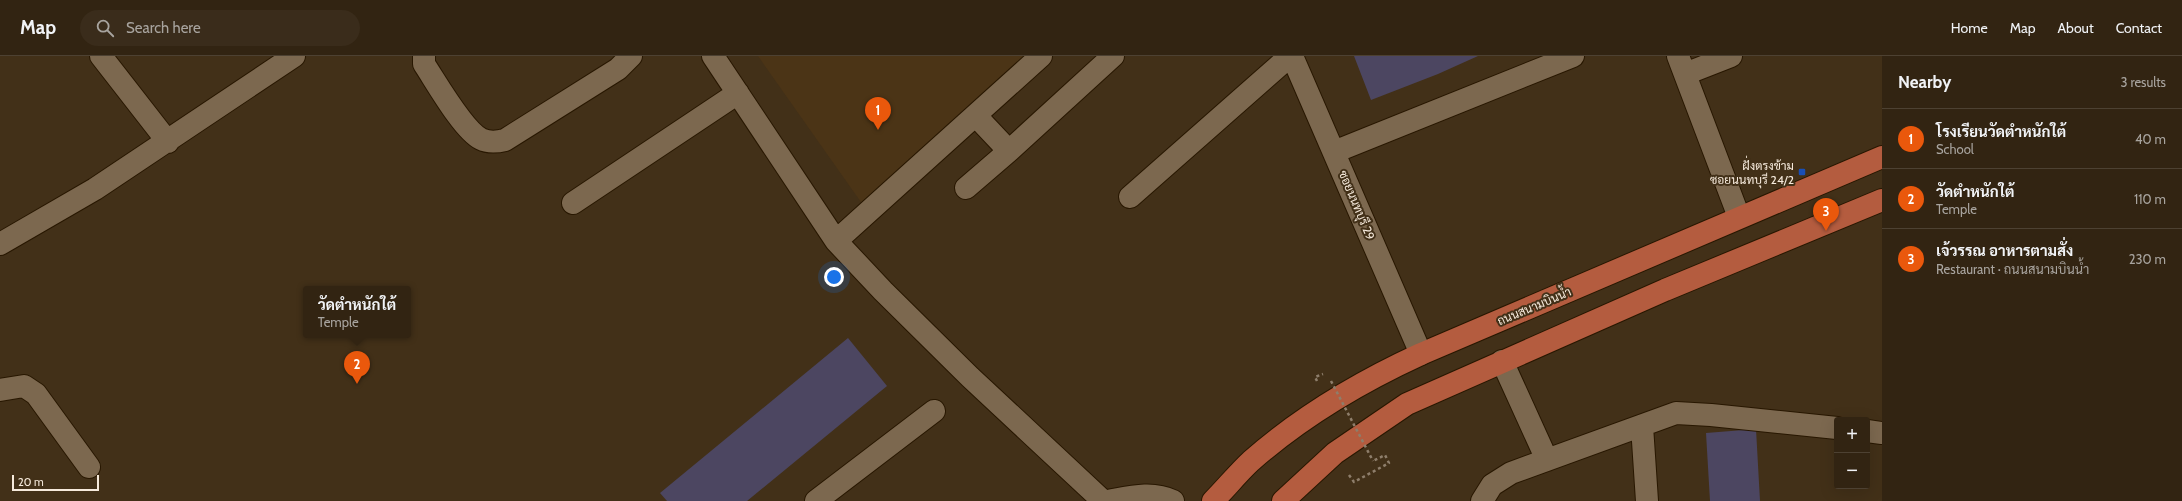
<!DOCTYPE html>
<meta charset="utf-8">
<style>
:root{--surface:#322412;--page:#3a2c1b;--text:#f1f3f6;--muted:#a8a49f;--line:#4d4132;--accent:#ea580c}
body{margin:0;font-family:Cabin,Sarabun,sans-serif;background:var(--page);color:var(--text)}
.controls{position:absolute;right:12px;bottom:12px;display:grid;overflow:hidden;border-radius:4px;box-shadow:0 4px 16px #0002}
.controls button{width:36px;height:36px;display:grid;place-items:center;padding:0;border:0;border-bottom:1px solid var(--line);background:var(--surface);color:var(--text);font:20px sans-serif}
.scale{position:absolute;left:12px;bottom:10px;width:87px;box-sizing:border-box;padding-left:4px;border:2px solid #f6eadc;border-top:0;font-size:11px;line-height:14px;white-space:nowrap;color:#f6eadc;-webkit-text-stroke:3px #423018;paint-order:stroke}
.you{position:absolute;left:834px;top:221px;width:14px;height:14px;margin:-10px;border:3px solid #fff;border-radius:50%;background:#1a73e8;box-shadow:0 0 0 6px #1a73e833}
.badge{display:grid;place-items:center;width:26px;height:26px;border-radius:50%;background:var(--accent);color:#fff;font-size:13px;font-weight:700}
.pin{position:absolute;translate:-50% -33px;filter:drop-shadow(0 1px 2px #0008)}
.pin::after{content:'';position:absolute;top:21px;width:14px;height:12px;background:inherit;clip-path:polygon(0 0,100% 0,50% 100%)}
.popup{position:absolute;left:303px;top:230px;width:108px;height:52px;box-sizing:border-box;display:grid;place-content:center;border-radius:4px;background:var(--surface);filter:drop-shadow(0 1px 3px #0005);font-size:13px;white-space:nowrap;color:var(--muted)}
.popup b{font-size:15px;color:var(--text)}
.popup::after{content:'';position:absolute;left:50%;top:100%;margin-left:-8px;border:8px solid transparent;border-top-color:var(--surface)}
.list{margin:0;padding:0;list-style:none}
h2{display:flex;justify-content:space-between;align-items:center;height:52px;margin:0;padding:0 16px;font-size:17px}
h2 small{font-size:13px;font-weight:400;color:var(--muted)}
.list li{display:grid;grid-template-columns:26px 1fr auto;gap:12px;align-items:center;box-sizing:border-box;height:60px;padding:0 16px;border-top:1px solid var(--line)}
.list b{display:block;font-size:15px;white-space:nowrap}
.list p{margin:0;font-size:13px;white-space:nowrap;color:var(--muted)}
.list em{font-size:13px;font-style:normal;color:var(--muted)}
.icon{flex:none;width:22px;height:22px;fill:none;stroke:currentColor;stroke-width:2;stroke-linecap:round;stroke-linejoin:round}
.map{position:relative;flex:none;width:1882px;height:445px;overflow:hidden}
header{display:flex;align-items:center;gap:24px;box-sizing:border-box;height:56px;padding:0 20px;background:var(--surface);border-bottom:1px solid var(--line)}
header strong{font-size:19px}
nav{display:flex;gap:22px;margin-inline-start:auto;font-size:14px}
.search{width:280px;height:36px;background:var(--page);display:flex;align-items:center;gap:10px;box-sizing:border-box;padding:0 14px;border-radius:22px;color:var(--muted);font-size:15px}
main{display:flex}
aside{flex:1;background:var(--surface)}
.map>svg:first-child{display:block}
.built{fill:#4b3416}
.building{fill:#4c4661}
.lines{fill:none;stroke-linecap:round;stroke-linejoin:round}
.minor-casing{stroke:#281701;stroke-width:24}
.major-casing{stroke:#281701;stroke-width:24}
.path{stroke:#8e7e6b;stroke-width:2.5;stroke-dasharray:3 3;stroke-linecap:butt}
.minor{stroke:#7c684f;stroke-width:22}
.major{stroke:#b45c3f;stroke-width:22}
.path-bridge{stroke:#8e7e6b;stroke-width:2.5;stroke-dasharray:3 3;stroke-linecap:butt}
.transit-dot{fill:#1a4fb4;stroke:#423018;stroke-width:1.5}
.labels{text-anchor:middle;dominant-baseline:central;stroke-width:4;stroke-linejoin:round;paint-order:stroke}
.poi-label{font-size:12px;fill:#f6eadc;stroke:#423018;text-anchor:end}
.street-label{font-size:12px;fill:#f6eadc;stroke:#423018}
</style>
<header>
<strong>Map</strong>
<div class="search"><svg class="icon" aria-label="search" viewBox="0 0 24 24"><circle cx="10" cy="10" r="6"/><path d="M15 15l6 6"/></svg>Search here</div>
<nav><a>Home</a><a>Map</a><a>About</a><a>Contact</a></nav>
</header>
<main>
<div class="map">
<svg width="1882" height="445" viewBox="0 0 1882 445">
<rect width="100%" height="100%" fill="#423018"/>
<path class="built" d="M758 0H1030L863 149Z"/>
<path class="building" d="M1354 0H1478L1438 18 1371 44Z
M848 282 887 330 747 445H667L660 437Z
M1756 373 1760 445H1710L1706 377Z"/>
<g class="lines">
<g class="minor-casing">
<path id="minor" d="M101 0 168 86
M424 0V8C436 26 463 74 481 83 489 87 497 86 505 84L618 13 631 0
M713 0 836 185 883 235 970 321 1103 445
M1292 0 1421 298
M1678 0 1739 161
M1685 18 1731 0
M976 60 1009 95 1113 0
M1334 96 1573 0
M966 132 1009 95
M1130 141 1290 0
M573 147 738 37
M836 185 1041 0
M0 188 95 133 294 0
M1502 305 1547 404
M0 334 24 330 36 338 89 411
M1642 370 1647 445
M1867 375 1882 377
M816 445 934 355
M1108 445C1130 441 1152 435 1173 445
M1482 445 1492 429 1511 417 1676 357 1711 359 1837 372"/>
</g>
<g class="major-casing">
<path id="major" d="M1213 445C1226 432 1238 417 1251 405 1302 360 1360 326 1421 298L1882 101
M1283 445 1335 397 1407 348 1665 234 1882 144"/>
</g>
<path class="path" d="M1317 325 1315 321 1323 318
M1349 419 1354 426 1389 407 1385 399 1373 405"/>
<use href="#minor" class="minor"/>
<use href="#major" class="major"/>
<path class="path-bridge" d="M1331 325 1373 405"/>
</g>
<rect class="transit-dot" x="1798" y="112" width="8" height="8" rx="2"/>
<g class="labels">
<g class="poi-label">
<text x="1794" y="109">ฝั่งตรงข้าม<tspan x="1794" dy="14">ซอยนนทบุรี 24/2</tspan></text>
</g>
<g class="street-label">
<text transform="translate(1357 149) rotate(67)">ซอยนนทบุรี 29</text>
<text transform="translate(1534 250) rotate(-23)">ถนนสนามบินน้ำ</text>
</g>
</g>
</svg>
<div class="controls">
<button>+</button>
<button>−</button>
</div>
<div class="scale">20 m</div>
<div class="you"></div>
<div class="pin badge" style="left:878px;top:74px">1</div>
<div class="pin badge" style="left:357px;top:328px">2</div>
<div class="popup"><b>วัดตำหนักใต้</b>Temple</div>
<div class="pin badge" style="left:1826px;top:175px">3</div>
</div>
<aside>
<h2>Nearby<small>3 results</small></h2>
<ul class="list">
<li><span class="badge">1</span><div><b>โรงเรียนวัดตำหนักใต้</b><p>School</p></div><em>40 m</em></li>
<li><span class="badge">2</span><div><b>วัดตำหนักใต้</b><p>Temple</p></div><em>110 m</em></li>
<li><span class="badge">3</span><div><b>เจ้วรรณ อาหารตามสั่ง</b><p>Restaurant · ถนนสนามบินน้ำ</p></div><em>230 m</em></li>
</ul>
</aside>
</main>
